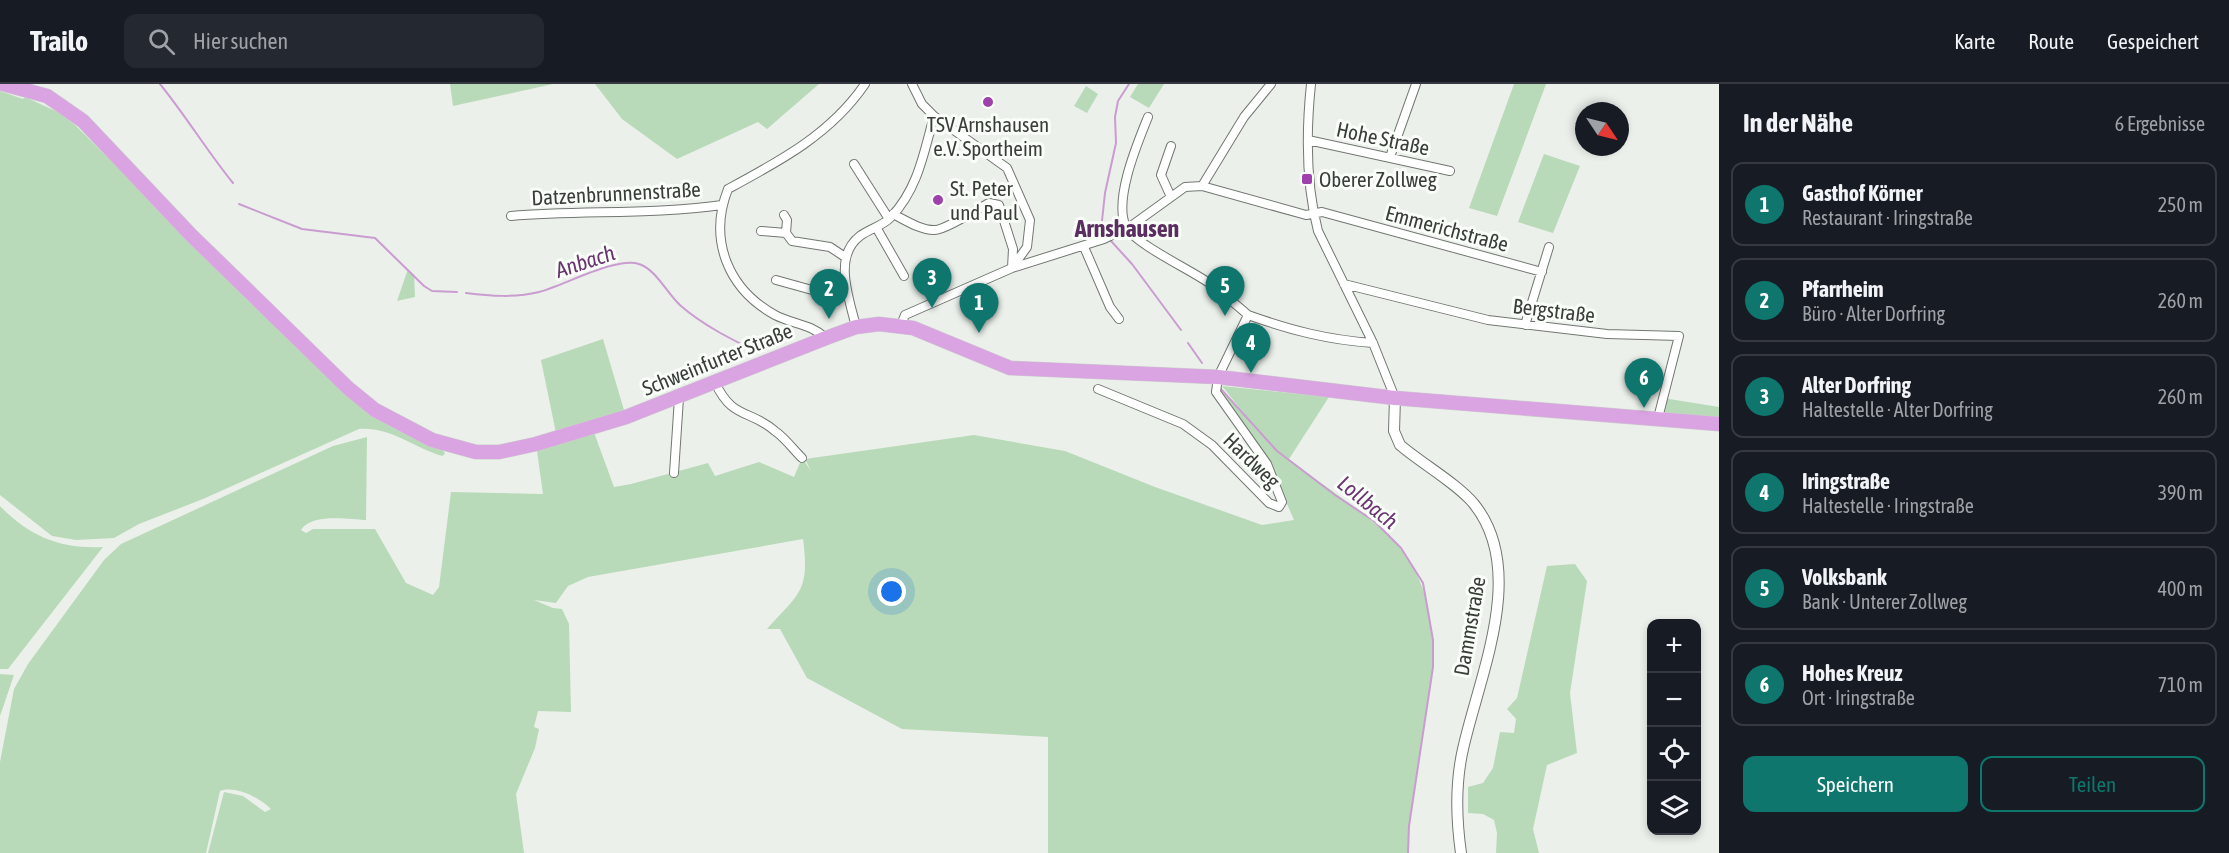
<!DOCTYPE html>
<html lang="de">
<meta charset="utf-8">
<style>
:root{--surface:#171b24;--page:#242831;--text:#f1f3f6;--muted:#9ea1a6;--line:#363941;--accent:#0f766e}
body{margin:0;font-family:"Asap Condensed",sans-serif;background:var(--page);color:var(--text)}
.controls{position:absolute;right:18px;bottom:18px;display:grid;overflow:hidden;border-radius:12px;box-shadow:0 3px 9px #0003}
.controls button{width:54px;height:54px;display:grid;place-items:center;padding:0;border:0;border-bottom:2px solid var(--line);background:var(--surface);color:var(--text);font:30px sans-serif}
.compass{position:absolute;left:1575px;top:18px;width:54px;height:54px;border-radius:50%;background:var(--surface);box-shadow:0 3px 9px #0003;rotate:125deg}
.you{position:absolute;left:892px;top:508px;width:21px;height:21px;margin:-15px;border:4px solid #fff;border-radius:50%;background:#1a73e8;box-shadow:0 0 0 9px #1a73e833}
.badge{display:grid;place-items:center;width:39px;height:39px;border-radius:50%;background:var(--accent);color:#fff;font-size:20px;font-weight:700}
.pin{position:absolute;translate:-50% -50px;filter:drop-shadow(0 2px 3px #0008)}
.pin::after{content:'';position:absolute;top:32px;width:21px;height:18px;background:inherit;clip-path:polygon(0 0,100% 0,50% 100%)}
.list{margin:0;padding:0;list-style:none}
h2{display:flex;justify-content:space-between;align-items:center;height:78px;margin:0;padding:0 24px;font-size:26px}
h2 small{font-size:20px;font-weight:400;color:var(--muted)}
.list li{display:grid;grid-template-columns:39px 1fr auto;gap:18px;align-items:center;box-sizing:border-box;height:84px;margin:0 12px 12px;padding:0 12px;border:2px solid var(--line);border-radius:12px}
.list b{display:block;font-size:22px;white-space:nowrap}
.list p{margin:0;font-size:20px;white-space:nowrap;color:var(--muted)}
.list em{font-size:20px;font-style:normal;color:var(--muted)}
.actions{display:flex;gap:12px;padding:18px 24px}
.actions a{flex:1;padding:14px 0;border:2px solid var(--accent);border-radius:12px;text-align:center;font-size:21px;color:var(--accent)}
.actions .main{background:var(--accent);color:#fff}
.icon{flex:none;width:33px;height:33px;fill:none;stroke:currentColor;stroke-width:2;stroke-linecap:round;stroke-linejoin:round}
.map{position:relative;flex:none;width:1719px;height:769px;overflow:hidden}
header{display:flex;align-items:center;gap:36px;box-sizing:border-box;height:84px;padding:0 30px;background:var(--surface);border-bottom:2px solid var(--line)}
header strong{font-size:28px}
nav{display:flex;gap:33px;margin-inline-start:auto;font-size:21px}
.search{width:420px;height:54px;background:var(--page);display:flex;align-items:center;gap:15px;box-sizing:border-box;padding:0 21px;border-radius:12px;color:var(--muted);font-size:22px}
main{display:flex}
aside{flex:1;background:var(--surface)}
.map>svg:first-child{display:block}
.green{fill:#b9dab8}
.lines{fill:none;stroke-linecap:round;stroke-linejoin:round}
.stream{stroke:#ca9cd0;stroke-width:2}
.minor-casing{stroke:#727772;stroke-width:10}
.tertiary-casing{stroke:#727772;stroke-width:12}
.primary-casing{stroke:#cccdcc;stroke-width:15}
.minor{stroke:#fff;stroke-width:8}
.tertiary{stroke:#fff;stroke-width:10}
.primary{stroke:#daa4e2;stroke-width:14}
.poi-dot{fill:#9e41aa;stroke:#f9fef8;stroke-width:2}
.labels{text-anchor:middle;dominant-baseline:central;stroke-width:6;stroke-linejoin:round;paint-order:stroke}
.poi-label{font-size:21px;fill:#3b3d3b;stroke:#f9fef8;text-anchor:start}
.street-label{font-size:21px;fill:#3b3d3b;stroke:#f9fef8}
.water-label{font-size:22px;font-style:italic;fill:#6a3372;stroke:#f9fef8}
.quarter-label{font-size:24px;font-weight:bold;fill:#5b2e61;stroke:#f9fef8}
</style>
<header>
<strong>Trailo</strong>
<div class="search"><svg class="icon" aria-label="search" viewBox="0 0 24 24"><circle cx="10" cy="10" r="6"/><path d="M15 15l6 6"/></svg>Hier suchen</div>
<nav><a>Karte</a><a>Route</a><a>Gespeichert</a></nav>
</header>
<main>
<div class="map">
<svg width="1719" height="769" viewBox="0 0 1719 769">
<rect width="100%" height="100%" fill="#ebf0eb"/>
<path class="green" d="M450 0H553L453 22Z
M595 0H819L767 45 758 38 677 75 622 35Z
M1138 0H1164L1149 24 1130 13Z
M1514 0H1546L1497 132 1469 124Z
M1086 2 1098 10 1087 29 1074 22Z
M0 7 23 15 25 13 60 29 75 41 335 300 443 366 445 370 442 372C412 363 391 343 359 345L203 415 139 440 114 454 76 456 52 452 0 411Z
M1544 70 1580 82 1553 149 1518 138Z
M408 185 414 191 415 213 397 217Z
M603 255 626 333 592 343 614 403 631 400 708 379 715 392 759 378 794 393 802 374 811 387 805 375 974 351 1065 367 1155 403 1262 441 1294 436 1269 379 1220 304 1259 348 1222 302 1329 313 1289 375C1374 442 1436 458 1433 583L1409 742 1408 769H1048V653L902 645 807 594 780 545H767C799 509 810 508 803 455L588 493 568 502 556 519 534 516 553 524 562 525 569 540 571 628 538 627 534 643 539 645 535 664 516 710 524 769H208L224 708 243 712 265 728 271 725C259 714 237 701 220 707L206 769H0V678L14 605 28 580 104 476 121 460 333 362 367 353 366 436C348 435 311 429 301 446L306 449 313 445H375L406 499 433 511 439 503 451 408 543 410 536 360 557 354 541 276Z
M1663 314 1719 323V340L1658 334Z
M0 422C30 453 61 465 103 463L8 585H0Z
M1575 480 1587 497 1570 609 1577 669 1547 681 1533 745 1539 769H1496L1497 749 1494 736 1483 730 1468 729V703L1483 699 1493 684 1500 648 1514 649 1516 635 1507 625 1517 614 1547 482Z
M0 590 14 591 0 632Z"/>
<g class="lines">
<path class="stream" d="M160 0C186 32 207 67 233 99
M1129 0 1118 17 1115 33 1116 59 1105 109 1101 146 1132 180 1181 246
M239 120 302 145 375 154 424 202 432 207 457 208
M466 209C490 212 515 214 539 208 563 202 617 172 639 180 657 186 667 210 681 222 703 241 729 254 755 267
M1188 259 1202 279
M1220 304 1277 367 1335 411 1374 437 1401 464 1423 499 1433 556V583L1409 742 1408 769"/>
<g class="minor-casing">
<path id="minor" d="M1311 0C1306 48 1306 101 1318 147L1373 259 1395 314
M1308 56 1450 87
M1390 73 1416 0
M854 80 889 135
M1202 102 1244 33 1271 0
M1171 113 1161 91 1171 62
M893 130C905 136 920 146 934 146 943 147 978 125 989 119L999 121 1013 165 1012 184 1104 155 1131 142 1185 103 1202 102 1306 131 1322 128 1542 188
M784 131 787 136 786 149
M511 132C581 126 652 131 722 121
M876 143 904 192
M761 147 786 149 792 157 830 163 845 173
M1084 163 1110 223 1119 235
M776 196 812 206 845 195
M1344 200 1488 236 1607 250 1679 252 1658 334
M1248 231C1290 246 1328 256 1373 259
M901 241 905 231 1012 184 1027 163 1030 136 1007 84 934 32 922 20 912 0
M1525 241 1549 163
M856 243C850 216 832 173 860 152 869 145 883 142 891 133 918 105 924 68 934 32
M826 254C811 240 792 240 775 231 728 205 708 156 728 105 780 77 831 50 865 0
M715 298C732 336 750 325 775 347 785 354 793 365 802 374
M1098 305 1183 340 1212 361 1269 419 1279 423 1282 418 1267 380 1216 308 1218 293 1248 231C1235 220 1223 209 1209 199 1191 186 1135 160 1126 143 1113 116 1138 58 1148 33
M674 389 679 314"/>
</g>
<g class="tertiary-casing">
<path id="tertiary" d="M1395 314 1394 347 1400 361C1421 379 1459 401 1474 420 1528 487 1479 592 1463 665 1455 700 1456 734 1461 769"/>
</g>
<g class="primary-casing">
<path id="primary" d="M3 0 47 12 83 37 190 150 348 304 375 326 432 356 476 368H499L536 360 626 333 826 254 856 243 879 240 913 244 1010 284 1218 293 1395 314 1719 340"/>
</g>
<use href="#minor" class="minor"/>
<use href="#tertiary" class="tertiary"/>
<use href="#primary" class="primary"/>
</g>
<g class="poi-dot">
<circle cx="988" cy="18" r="6"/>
<rect x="1301" y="89" width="12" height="12" rx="3"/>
<circle cx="938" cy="116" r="6"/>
</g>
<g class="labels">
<g class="poi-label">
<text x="988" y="40" text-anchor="middle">TSV Arnshausen<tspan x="988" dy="24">e.V. Sportheim</tspan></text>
<text x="1319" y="95">Oberer Zollweg</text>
<text x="950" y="104">St. Peter<tspan x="950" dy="24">und Paul</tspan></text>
</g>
<g class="street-label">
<text transform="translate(1383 54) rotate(12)">Hohe Straße</text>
<text transform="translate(616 109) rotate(-3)">Datzenbrunnenstraße</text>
<text transform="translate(1447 144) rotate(15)">Emmerichstraße</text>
<text transform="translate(1554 226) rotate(7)">Bergstraße</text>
<text transform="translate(717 275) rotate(-22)">Schweinfurter Straße</text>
<text transform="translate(1252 376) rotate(44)">Hardweg</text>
<text transform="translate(1469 542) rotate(-80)">Dammstraße</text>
</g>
<g class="water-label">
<text transform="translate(585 177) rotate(-18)">Anbach</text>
<text transform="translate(1368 418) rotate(39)">Lollbach</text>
</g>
<g class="quarter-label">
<text x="1127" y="144">Arnshausen</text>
</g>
</g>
</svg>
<div class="controls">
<button>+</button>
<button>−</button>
<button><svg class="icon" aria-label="locate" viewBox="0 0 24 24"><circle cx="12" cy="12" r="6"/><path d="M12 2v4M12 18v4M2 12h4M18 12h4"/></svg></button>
<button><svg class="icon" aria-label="layers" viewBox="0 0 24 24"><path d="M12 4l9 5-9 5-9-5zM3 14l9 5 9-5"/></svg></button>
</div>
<svg class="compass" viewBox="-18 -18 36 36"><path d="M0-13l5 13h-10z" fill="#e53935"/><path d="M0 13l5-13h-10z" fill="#9ea1a6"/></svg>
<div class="you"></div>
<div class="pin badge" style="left:979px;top:249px">1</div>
<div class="pin badge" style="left:829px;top:235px">2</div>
<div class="pin badge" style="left:932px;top:224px">3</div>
<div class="pin badge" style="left:1251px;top:289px">4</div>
<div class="pin badge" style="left:1225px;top:232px">5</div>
<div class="pin badge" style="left:1644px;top:324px">6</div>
</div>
<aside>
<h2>In der Nähe<small>6 Ergebnisse</small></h2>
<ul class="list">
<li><span class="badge">1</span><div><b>Gasthof Körner</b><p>Restaurant · Iringstraße</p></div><em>250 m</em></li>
<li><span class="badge">2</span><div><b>Pfarrheim</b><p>Büro · Alter Dorfring</p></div><em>260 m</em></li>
<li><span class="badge">3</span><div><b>Alter Dorfring</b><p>Haltestelle · Alter Dorfring</p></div><em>260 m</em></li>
<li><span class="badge">4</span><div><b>Iringstraße</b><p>Haltestelle · Iringstraße</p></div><em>390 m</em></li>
<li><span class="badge">5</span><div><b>Volksbank</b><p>Bank · Unterer Zollweg</p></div><em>400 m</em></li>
<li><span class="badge">6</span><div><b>Hohes Kreuz</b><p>Ort · Iringstraße</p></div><em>710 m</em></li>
</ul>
<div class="actions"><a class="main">Speichern</a><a>Teilen</a></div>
</aside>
</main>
